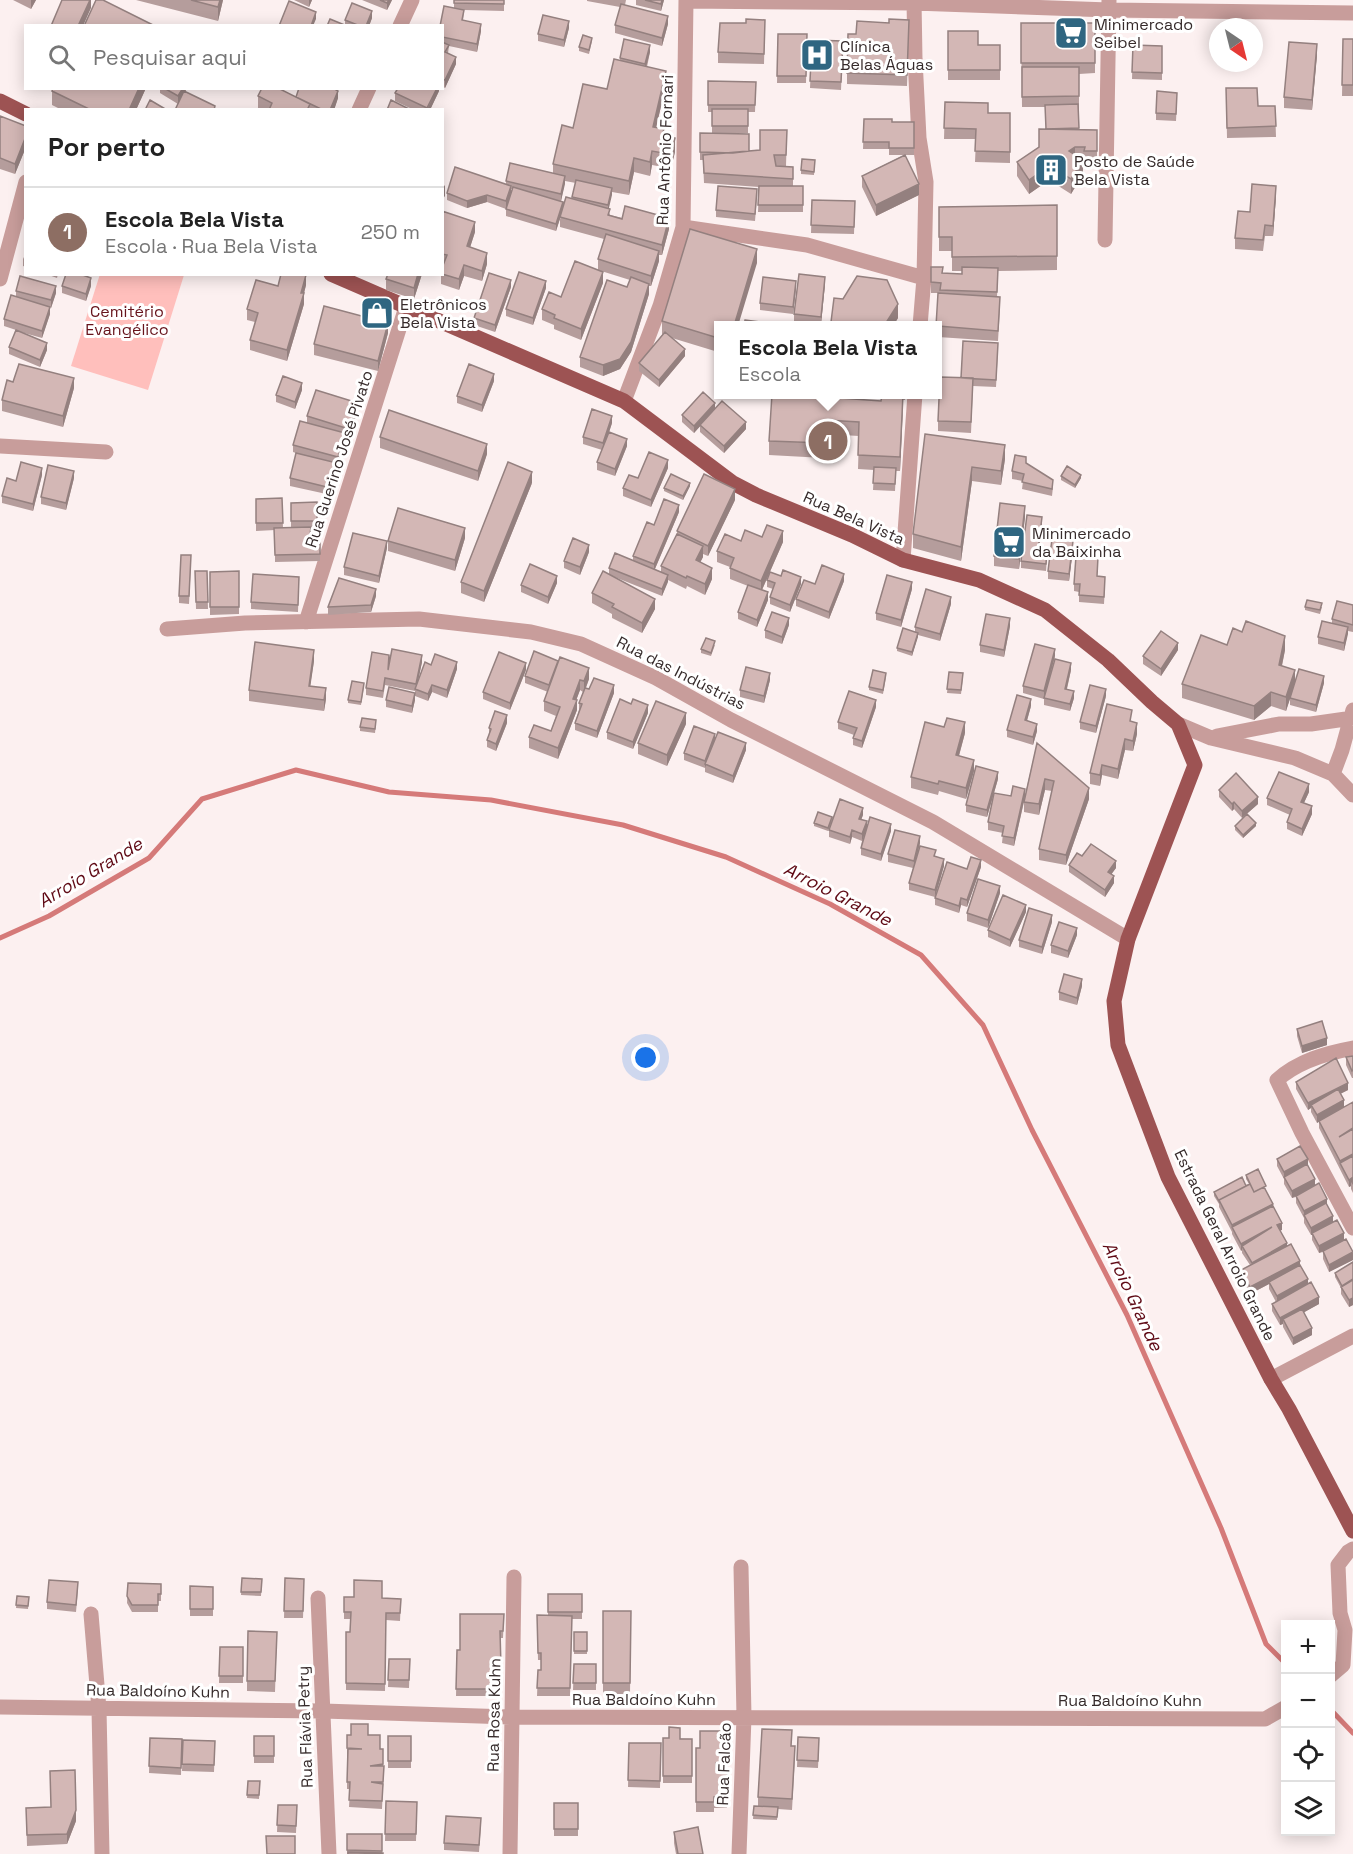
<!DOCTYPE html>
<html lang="pt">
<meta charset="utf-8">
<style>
:root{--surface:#fff;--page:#f6f6f6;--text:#222;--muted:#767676;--line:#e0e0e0;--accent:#2563eb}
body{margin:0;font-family:"Space Grotesk",sans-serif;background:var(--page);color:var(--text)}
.controls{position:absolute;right:18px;bottom:18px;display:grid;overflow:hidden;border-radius:0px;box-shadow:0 3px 15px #0003}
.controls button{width:54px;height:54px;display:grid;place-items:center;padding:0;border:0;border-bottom:2px solid var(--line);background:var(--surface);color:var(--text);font:30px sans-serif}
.compass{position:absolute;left:1209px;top:18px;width:54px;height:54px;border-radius:50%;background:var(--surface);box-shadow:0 3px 15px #0003;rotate:145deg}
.you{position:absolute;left:646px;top:1058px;width:21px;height:21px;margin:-15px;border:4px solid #fff;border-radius:50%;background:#1a73e8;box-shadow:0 0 0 9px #1a73e833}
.badge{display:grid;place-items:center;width:39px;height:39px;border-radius:50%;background:var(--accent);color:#fff;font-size:20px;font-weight:700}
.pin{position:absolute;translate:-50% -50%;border:3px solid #fff;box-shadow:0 2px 6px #0006}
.popup{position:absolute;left:714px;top:321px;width:228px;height:78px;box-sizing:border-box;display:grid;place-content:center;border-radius:0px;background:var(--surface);filter:drop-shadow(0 2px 4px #0005);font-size:20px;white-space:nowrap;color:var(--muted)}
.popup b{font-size:22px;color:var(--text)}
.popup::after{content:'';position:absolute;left:50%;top:100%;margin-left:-12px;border:12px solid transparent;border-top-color:var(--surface)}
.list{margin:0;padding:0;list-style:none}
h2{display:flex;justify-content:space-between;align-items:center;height:78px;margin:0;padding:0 24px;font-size:26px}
h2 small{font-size:20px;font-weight:400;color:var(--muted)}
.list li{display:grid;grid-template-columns:39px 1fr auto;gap:18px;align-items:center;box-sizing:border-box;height:90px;padding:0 24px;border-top:2px solid var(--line)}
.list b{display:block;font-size:22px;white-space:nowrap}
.list p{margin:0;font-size:20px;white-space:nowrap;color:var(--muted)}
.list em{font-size:20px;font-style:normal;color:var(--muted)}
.icon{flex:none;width:33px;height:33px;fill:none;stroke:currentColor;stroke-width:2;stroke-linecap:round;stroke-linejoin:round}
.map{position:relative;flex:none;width:1353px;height:1854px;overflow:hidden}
.search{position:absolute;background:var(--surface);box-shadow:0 3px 15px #0003;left:24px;top:24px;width:420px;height:66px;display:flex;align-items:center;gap:15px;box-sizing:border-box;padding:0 21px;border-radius:0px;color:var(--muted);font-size:22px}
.panel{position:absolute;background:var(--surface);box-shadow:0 3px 15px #0003;left:24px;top:108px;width:420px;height:168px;border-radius:0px}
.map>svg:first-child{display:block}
.green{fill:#ffbfbc}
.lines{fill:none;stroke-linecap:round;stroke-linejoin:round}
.stream{stroke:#d57a79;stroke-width:5}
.minor{stroke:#c89d9b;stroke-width:15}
.major{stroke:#9d5353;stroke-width:15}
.wall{fill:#b59d9c;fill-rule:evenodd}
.shaded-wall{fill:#94807f}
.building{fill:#d3b7b5;stroke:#94807f;stroke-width:1.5}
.labels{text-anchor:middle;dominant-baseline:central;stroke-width:6;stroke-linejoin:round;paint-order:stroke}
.poi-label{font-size:16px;fill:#362b2b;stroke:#fff;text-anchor:start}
.street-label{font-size:16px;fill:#362b2b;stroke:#fff}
.park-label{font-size:16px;fill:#67141c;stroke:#fff}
.water-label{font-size:18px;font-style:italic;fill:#5f0a15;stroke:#fff}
</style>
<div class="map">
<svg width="1353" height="1854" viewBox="0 0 1353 1854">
<rect width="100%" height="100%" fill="#fcf0f0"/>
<path class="green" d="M100 274 184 275 148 390 71 366Z"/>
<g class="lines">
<path class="stream" d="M0 938 49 916 149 858 202 799 296 770 389 792 491 800 623 825 726 857 830 904 921 955 983 1025 1032 1130 1127 1315 1221 1528 1266 1644 1286 1664
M1330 1709 1353 1733"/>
<path class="minor" d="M914 0 915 59 919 138 926 182 924 278 920 326
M686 1 914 3 1109 10 1353 13
M400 26 412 0
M359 110 369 88
M683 227 807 245 924 278
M1105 240 1109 0
M0 279 26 182
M624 401 660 306 683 227 686 0
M0 446 106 452
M903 560 915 394
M306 622 406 307
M167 629 245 623 419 619 531 632 581 644 656 678 731 720 933 822 1128 939
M1178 724 1211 738 1295 758 1333 774 1353 795
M1217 736 1279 724H1311L1353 718
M1333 774 1342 750 1353 710
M1353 1048C1326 1053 1298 1061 1277 1080L1302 1133 1353 1228
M1271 1379 1353 1336
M318 1598 329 1854
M91 1614 99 1709 102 1854
M1330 1676 1343 1665 1345 1630 1340 1613 1338 1565 1348 1552 1353 1549
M0 1707 323 1711 512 1717 1265 1719 1286 1707
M510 1854 514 1577
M739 1854 744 1717 741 1567"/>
<path class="major" d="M0 101 26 114
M331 274 624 401 733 483 756 495 852 535 903 560 979 580 1045 610 1108 660 1152 702 1178 724 1195 765 1128 939 1114 1001 1118 1045 1168 1177 1271 1379 1289 1409 1353 1531"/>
</g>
<path class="wall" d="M13 0H36L31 9Z
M136 0H223L218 21Z
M294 0H312L309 7Z
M362 0H392L387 10Z
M454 0H504V11L464 10 463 21 481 31 477 52 449 46 448 53 456 64 445 88 442 86V26L454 8Z
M587 0H626L625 5 668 24 662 46 615 33V25L620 7 587 1Z
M636 0H664L661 11 636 5Z
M372 18 369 26H327L345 25V20Z
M765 20 764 64 718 63V52L746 23Z
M1021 23H1095V73L1079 74V129L1097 130V165H1084V162H1083V174L1071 194 1049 180 1029 194 1017 176V162L1039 147 1046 129 1045 107H1022Z
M569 28 564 47 538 41V34Z
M909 30 907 86 847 84V73L856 34Z
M948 31 978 45H1000V80H948Z
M778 34H807L806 83H777Z
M1343 39H1353V96H1342Z
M812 40 843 41 841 90 810 88Z
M592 41 589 54 579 51V47Z
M1133 45 1162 46V80L1132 79Z
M650 52 647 67 666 85 656 127 664 135 675 152 672 164 664 162 663 167 652 165 650 176 634 172 629 195 612 192 608 209 610 215 669 229 662 255H659V261L651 286H649V294L631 352 620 369 603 376 580 367V357L627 287 630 280 598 270V259L604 239 560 227V217L562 213 556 231 506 216V209L512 189H511L506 209 487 202 467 208 447 200V193L506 184V181L553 173V164L573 128 607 89 620 60V58ZM565 181 576 183 572 199 563 209 561 201Z
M1317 55 1312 110 1284 108V97Z
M708 81 756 82 755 112H748V133H722L749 151 760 150 787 130 786 166H776L793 167V186H803V212H758L759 187 704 183 703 160H700V133H712V112H708Z
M146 88 136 110H62L52 105V91Z
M160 88H187L185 92 215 110 178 104 160 93Z
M439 88V91L430 110H414L395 101V93Z
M1226 88 1258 106H1275L1276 137 1227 138Z
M258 96 296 97 338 98 334 110H258Z
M1177 100 1176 121 1156 120V113Z
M945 102 988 113H1010V163L975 162 976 139H944Z
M0 116 26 126V147L15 174 0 169Z
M864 119 892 122H914V155H905L919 195 876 216 862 187V176L904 155H889V149H863Z
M815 160 814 175 801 174V170Z
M1276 196 1273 236H1265L1263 251 1235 249V238L1250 212Z
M757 197 755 221 716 217V210Z
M812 200 855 201 854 234 811 233Z
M1057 205V270L998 271 997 297 1000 308 998 341 938 337V293H931V267L943 273 962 274V271H952V251H939V207Z
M442 211 475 232 470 247 487 264 482 281 464 276 459 290 441 284V274H442L444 265H442Z
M26 253V267L23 266V259Z
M757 263 718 326V352L672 338 685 356 659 387 639 371V363L662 335V321Z
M46 274H58L57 278Z
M422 274 414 299 386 290V279Z
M603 283 581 340 554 329V325L542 320V309L561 297Z
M825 284 821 324 794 321V314Z
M306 285 304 293V304L287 361 250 350V340L255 322 247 320V309L278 286Z
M62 286H91L86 301 62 293Z
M511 287 495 332 474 325V318Z
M546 288 533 325 506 316V309Z
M796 288 793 314 760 310V303Z
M16 291 56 293 51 308 50 307V314L42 338 17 331 47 350 40 367 9 354V347L16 330 4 326V319L16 296Z
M898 318 893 326H831V322Z
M388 333 378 371 314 355V344Z
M998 350 996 387 973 386 971 433 938 431V421L961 378Z
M494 381 482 412 457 403V396Z
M13 382 74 388 63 427 2 411V400Z
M302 390 295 409 276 402V395Z
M826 394V398L881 401 882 399 827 394H906L905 400H903L900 471H896L895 491 873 490 874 470 858 469 859 436 826 434 824 458 769 455V441Z
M715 408 746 429 724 453 700 432V426L694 433 682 422V415Z
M358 411 349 436 345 435V440L338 464H337V470L331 495 290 486V478L299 454 293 452V445L307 423V416Z
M612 423 609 432 627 446 615 476 597 470V462L602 450 583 444V437Z
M925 434 1005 459 1001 485 972 481 961 561 913 548V534Z
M380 437 487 454 478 481 380 448Z
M1026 464 1053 487 1052 496 1022 489 1023 481 1012 479V471Z
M668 468 651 507 623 496V488L638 478Z
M42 475 33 511 2 503V496L16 481Z
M1061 476 1081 478 1075 488 1061 480Z
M74 478 66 510 41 504V497Z
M532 483 484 602 461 593V582Z
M690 486 683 500 664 491V488Z
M282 498 283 528 291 527V503L317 502V528H311V535H320V561L275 562V530L256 531V499Z
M735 500 708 556 703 554V557L700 562 712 579 705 595 687 586 686 589 668 580 662 596 612 576 655 609 642 633 612 618V614L592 603V593L609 575V568L633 560V556L654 525 679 512 655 569 661 572V566L677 534V531Z
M1025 517 1019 569 994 566V556Z
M1042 524 1039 549 1047 557 1046 571 1021 568V561Z
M762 537 783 542 762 590 768 600 757 627 738 619V612L748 586 730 579V567L717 562V551Z
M465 538 455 571 388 551V541Z
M387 548 379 583 344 575V567Z
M1073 549 1069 581 1048 579V571Z
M589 552 580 575 564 568V561Z
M191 562 189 604 179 603V596Z
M1098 565 1097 576 1105 584 1104 604 1079 602V592L1074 591V584Z
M195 571H207L208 609H196Z
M239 571V614L210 615V572Z
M299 577 298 612 251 609V602Z
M767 580 801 584 790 612 770 604V597L773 589 767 587Z
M844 581 829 619 796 606V599L815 584Z
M557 583 548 604 521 592V585Z
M912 589 901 627 876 620V613Z
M376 596 371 612 328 615V607Z
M951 604 940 641 918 635 912 656 897 651V648L915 632V627Z
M1353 605V632L1348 631 1344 651 1318 644V637L1332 623V619Z
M1305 607H1322L1320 614 1305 610Z
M789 625 782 644 765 638V630Z
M1010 626 1004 657 980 652V645Z
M715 645 711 656 701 653V649Z
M1227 645 1285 650 1282 666 1295 682 1324 683 1316 712 1290 705V698L1286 711 1271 706 1254 720 1182 698V684Z
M1178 650 1161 676 1143 664V656Z
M1055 656 1044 699 1023 693V686Z
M314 661 310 686 326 699 324 711 249 701V690Z
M422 662 418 681 431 665 457 669 447 698 432 692 428 701 415 696V691L385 685 383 698 366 695V688L389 665Z
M526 670 510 710 483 699V692Z
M1071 670 1067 689 1074 698 1070 711 1044 705V698Z
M949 672 963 677 961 694 947 693Z
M525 676 589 679 586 688 614 693 597 738 575 730V723L579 710V703L583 692 580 690 576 700 577 710 558 759 529 748V737L551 731 556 716 544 711V701L548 692 525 683Z
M886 677 883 694 869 690V687Z
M770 680 764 703 740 697V690Z
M364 687 361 705 348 703V700Z
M1106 696 1096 733 1080 729V722Z
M386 700H415L412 713 386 707Z
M1031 706 1027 721 1037 731 1033 745 1007 737V730Z
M876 707 862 748 853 745V738L854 735 838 729V722Z
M648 713 633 749 607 739V732Z
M1132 722 1137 734 1133 751 1125 750 1118 779 1102 775 1100 786 1090 784V773Z
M376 723 375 733 360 731V727Z
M507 723 496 751 487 747V740L489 735V728Z
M686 724 667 766 638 754V743Z
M965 733 959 756 974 771 966 799 939 791 938 795 911 788V777Z
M715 739 746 750 733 783 705 772V766V768L684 760V753Z
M1037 743 1089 799 1066 865 1039 860V849L1052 791 1045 790 1039 815 1024 812V802L1014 846 1002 843 1003 833 988 830V822L1025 795Z
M998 779 987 817 966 812V805Z
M1219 790 1258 804 1242 818 1234 809 1232 811 1219 797Z
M1309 792 1304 803 1312 814 1302 836 1287 829V822L1290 815 1267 805V798Z
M863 815 861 819 867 828 891 831 881 861 861 855V848L862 841 852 837 850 844 829 837V830Z
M832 821 828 831 814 826V823Z
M1235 826H1256L1243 838 1235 830Z
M920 843 915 864 936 857 944 866 935 897 909 890V883L913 868 888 862V854Z
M1082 856 1116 868 1111 874 1114 883 1105 897 1069 872V865Z
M981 867 967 907 961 905 959 913 935 905V898L967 869Z
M1000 893 988 928 967 921V913Z
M1026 912 1010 947 988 937V930Z
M1052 922 1042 954 1019 947V940Z
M1077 935 1068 958 1051 953V945Z
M1082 986 1077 1005 1059 1000V992Z
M1297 1029 1327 1045 1302 1053 1297 1036Z
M1353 1056V1078H1352L1346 1065V1057Z
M1296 1082 1348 1090 1340 1094 1344 1107 1353 1102V1193L1351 1189V1186L1349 1187 1319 1128V1121L1317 1123 1311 1112V1108L1308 1110 1296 1089Z
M1277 1159 1308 1166 1315 1186 1327 1205 1333 1221 1344 1240 1353 1260 1329 1272 1323 1259V1252L1319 1253 1312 1240V1235H1311L1304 1223V1218L1296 1203V1197L1292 1198 1284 1184V1179L1277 1166Z
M1246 1175 1266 1189 1265 1190 1273 1206 1282 1230H1280L1287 1246 1300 1265 1308 1284 1319 1304 1304 1312 1312 1335 1293 1345 1283 1327V1324L1280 1325 1272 1311V1304L1276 1302 1269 1289V1284L1250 1294 1241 1277V1270L1250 1265 1242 1253V1250L1241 1251 1232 1234V1232L1219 1207V1204L1214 1196V1192L1249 1184 1246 1179Z
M1353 1262V1305L1349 1307 1341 1294V1288L1335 1277V1273Z
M242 1578 262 1579 261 1596 241 1595Z
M285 1578 304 1586 303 1618H284Z
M128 1583 161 1584V1601H158V1612H132L127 1603Z
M190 1586 213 1587V1616H190Z
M78 1589 76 1612 47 1609V1602Z
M548 1594H582V1619H572L570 1696H537L538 1670H541V1660H538L537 1615H548Z
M17 1596 29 1597 28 1609 16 1608Z
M344 1597 401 1599 400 1621 386 1620 385 1691 346 1690V1632H350V1619H344Z
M603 1611H631L630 1694H603Z
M504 1614 503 1638H500L501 1674H497V1696H456L457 1650H460Z
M277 1632 275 1692 247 1691V1681Z
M574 1632H587V1654H574Z
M220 1647H243V1683H219Z
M389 1659H410L409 1688 388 1687Z
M574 1664H596V1690H573Z
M726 1731 727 1808H714V1812H696V1748H700Z
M347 1735H368L380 1749H383V1766H384L382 1809 349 1807 350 1789H347Z
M254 1736H274V1763H254Z
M388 1736H411V1768H388Z
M798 1737 819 1745 818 1768 797 1767Z
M150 1738 182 1739 181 1775 149 1773Z
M663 1738 692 1739V1783H663Z
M183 1740 215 1741 214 1772 182 1771Z
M629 1743H661L660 1788 628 1787Z
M792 1746 795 1756 792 1810 778 1809 777 1820 753 1819 754 1806H758V1797Z
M248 1781H260L259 1799 247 1798Z
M386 1801 417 1802 416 1841H385Z
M554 1803H578V1836H554Z
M278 1805H297L296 1833 277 1832Z
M26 1808 76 1821 67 1844 27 1846Z
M481 1825 479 1852 444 1850V1843Z
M674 1832 703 1854H676L674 1843Z
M347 1834H382V1853L383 1854H347Z"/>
<path class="shaded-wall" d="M31 0H36L31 9Z
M90 0H91V8L83 26H78Z
M220 0H223L218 21V7Z
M309 0H312L309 7Z
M389 0H392L387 10V3Z
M662 0H664L661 11V4Z
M372 11V18L369 26H366Z
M316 12V19L313 26H311Z
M668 16V24L662 46V38Z
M569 21V28L564 47V40Z
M481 24V31L477 52V44Z
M1317 44V55L1312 110V100Z
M650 45V52L645 71V64Z
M456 57V64L445 88V80Z
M666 71V85L653 141V127Z
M139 88H146L136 110H129Z
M183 88H187L178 104V96Z
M437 88H439V91L430 110H427Z
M338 91V98L334 110H330Z
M26 136V147L15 174V164Z
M675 138V152L672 164V150Z
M1075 147V161L1069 151Z
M664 148V162L663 167V153Z
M652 151V165L650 176V162Z
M634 158V172L629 195V181Z
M1083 160V174L1071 194V179Z
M1049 166V180L1029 194V180Z
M565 176V184L561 201V194Z
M919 184V195L876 216V205Z
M445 185V196L442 200V189Z
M511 186V193L506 209V201Z
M1276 186V196L1273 236V226Z
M612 188V195L608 212V205Z
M487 195V202L467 208V201Z
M563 202V209L556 231V224Z
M669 218V229L662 255V245Z
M475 222V232L467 257V246Z
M757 249V263L738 326H734Z
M659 251V261L651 286V276Z
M487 253V264L482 281V271Z
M464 265V276L459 290V279Z
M603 272V283L581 340V329Z
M418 274H422L414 299V288Z
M306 275V285L304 293V304L287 361V350Z
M825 277V284L821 324V317Z
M91 278V286L86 301V294Z
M511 280V287L495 332V325Z
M546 281V288L533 325V318Z
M796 281V288L793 314V307Z
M649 284V294L631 352 620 369 603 376V365Z
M56 286V293L51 308V300Z
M898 304V318L893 326H884Z
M50 307V314L42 338V331Z
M388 323V333L378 371V361Z
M47 343V350L40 367V360Z
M685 349V356L659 387V380Z
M494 374V381L482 412V405Z
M74 378V388L63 427V416Z
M302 383V390L295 409V402Z
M903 394V407L900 471V457Z
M358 403V411L349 436V429Z
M715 403V410L694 433V426Z
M612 416V423L603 451V443Z
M746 422V429L724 453V446Z
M345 433V440L338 464V457Z
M627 439V446L615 476V469Z
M487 444V454L478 481V471Z
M1005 445V459L1001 485V471Z
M668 460V468L651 507V500Z
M337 463V470L331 495V488Z
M972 467V481L961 561V547Z
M42 468V475L33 511V504Z
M74 471V478L66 510V503Z
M532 472V483L484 602V591Z
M1081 475V478L1075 488V485Z
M690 483V486L683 500V496Z
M735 489V500L708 556V546Z
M679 505V512L654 571V564Z
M1025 506V517L1019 569V559Z
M1042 517V524L1038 556V549Z
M465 528V538L455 571V560Z
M783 531V542L761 592V581Z
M387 541V548L379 583V576Z
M1073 541V549L1069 581V574Z
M589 545V552L580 575V567Z
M703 546V557L696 571V560Z
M712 568V579L705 595V584Z
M844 574V581L829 619V612Z
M668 575V582L662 596V589Z
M557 576V583L548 604V597Z
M801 577V584L790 612V605Z
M912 582V589L901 627V620Z
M376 589V596L371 612V605Z
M768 592V600L757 627V620Z
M951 597V604L940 641V634Z
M655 599V609L642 633V623Z
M789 618V625L782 644V637Z
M1010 618V626L1004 657V650Z
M1348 627V634L1344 651V643Z
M918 633V637L912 656V652Z
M1285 636V650L1279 679V665Z
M1178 643V650L1161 676V669Z
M1055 649V656L1044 699V691Z
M314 650V661L309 696V686Z
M422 655V662L416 691V684Z
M457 662V669L447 698V690Z
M526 663V670L510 710V703Z
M1071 663V670L1065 696V689Z
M589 668V679L584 692V681Z
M1295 670V684L1286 711V697Z
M770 673V680L764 703V696Z
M1324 676V683L1316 712V705Z
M580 680V690L573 709V699Z
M432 685V692L428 701V694Z
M614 685V693L597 738V731Z
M326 688V699L324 711V700Z
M1106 689V696L1096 733V726Z
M1074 691V698L1070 711V704Z
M1271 692V706L1254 720V706Z
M415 693V700L412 713V706Z
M1031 699V706L1025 727V720Z
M577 700V710L558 759V748Z
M876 700V707L862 748V741Z
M648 705V713L633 749V742Z
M686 713V724L667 766V755Z
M507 715V723L496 751V744Z
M965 722V733L956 766V755Z
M1137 723V734L1133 751V741Z
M1037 724V731L1033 745V737Z
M715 734V741L705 768V761Z
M1125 739V750L1118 779V769Z
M746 743V750L733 783V776Z
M974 760V771L966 799V788Z
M1102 765V775L1100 786V775Z
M998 772V779L987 817V810Z
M1045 779V790L1039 815V804Z
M1309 784V792L1301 809V802Z
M1089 788V799L1066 865V855Z
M1025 789V796L1014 846V838Z
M1258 797V804L1242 818V811Z
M1234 802V809L1232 811V804Z
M1312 806V814L1302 836V829Z
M863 808V815L859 826V819Z
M867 821V828L862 841V834Z
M1256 823V826L1243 838V835Z
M891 824V831L881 861V854Z
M852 830V837L850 844V837Z
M920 836V843L914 868V861Z
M944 859V866L935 897V890Z
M981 860V867L967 907V900Z
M1116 861V868L1108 879V872Z
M1114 876V883L1105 897V890Z
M1000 886V893L988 928V920Z
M961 898V905L959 913V906Z
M1026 905V912L1010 947V940Z
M1052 915V922L1042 954V947Z
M1077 928V935L1068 958V951Z
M1082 979V986L1077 1005V998Z
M1327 1038V1045L1302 1053V1046Z
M1348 1083V1090L1312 1108 1311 1105V1108L1308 1110V1103Z
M1344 1100V1107L1317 1123V1115Z
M1353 1154V1161L1340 1163V1168V1161Z
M1308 1159V1167L1284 1177V1172Z
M1353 1177V1185L1351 1182V1186L1349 1187V1180Z
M1315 1179V1186L1292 1198V1191Z
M1327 1199V1206L1304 1216V1211Z
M1273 1204V1211L1232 1227V1225Z
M1333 1216V1223L1312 1233V1235H1311V1228Z
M1282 1223V1230L1277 1232V1225Z
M1272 1227 1242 1246V1250L1241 1251V1244Z
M1344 1233V1241L1319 1253V1246Z
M1287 1243V1250L1252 1270V1263Z
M1353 1252V1260L1329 1272V1265Z
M1300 1261V1268L1269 1282V1284L1250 1294V1287Z
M1308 1279V1286L1277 1304V1296Z
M1319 1297V1304L1285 1323 1283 1319V1324L1280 1325V1318Z
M1353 1298V1305L1349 1307V1300Z
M1312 1328V1335L1293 1345V1338Z
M76 1810V1821L67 1844V1834Z"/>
<path class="building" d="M62 0H90L78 26H51Z
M96 0H103L155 26H84Z
M191 0H220L218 7Z
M380 0H389L387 3Z
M454 0H504V4L454 3Z
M645 0H662L661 4Z
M289 1 316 12 311 26H279Z
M352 3 372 11 366 26H360L345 20Z
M621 4 668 16 662 38 615 25Z
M444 6 464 10 462 20 481 24 477 44 442 37V26H440Z
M543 15 569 21 564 40 538 34Z
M330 19 347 26H327Z
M746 19 765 20 764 54 718 52 720 23H746Z
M889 19 909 20 907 75 847 73 848 34H856L857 21 889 23Z
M1021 23H1095V63H1021Z
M948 31H978V45H1000V70H948Z
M778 34H807L806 76H777Z
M583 35 592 38 589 50 579 47Z
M624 39 650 45 645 64 620 58Z
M1343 39H1353V85H1342Z
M812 40 843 41 841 82 810 81Z
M442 42 449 45 445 52 456 57 445 80 442 79Z
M1289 42 1317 44 1312 100 1284 97Z
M1133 45 1162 46V73L1132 72Z
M614 59 666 71 653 127 664 129 662 135 675 138 672 150 664 148 663 153 652 151 650 162 634 158 629 181 553 164 562 125 573 128 583 84 607 89Z
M1022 67H1079V96L1022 97Z
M708 81 756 82 755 105H708Z
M53 88H139L129 110H91L52 91Z
M164 88H183L178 96Z
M262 88H278L310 104 307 110H269L272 103 258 96Z
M299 88H333L338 91 330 110H323L296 97Z
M398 88H437L427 108 395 93Z
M1226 88H1257L1258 106H1275L1276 126 1227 128Z
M184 91 215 106 214 110H175Z
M1157 91 1177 93 1176 114 1156 113Z
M150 100 167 110H145Z
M391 100 411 110H387Z
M945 102 988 103V113H1010V152L975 151 976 129 944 128Z
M1078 104 1079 128 1046 129 1045 105Z
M712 109H748V126H712Z
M0 116 26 126V136L15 164 0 158Z
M864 119H892V122H914V148H889V142H863Z
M1039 129 1097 130V151H1084L1085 147H1075L1069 151 1083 160 1071 179 1049 166 1029 180 1017 162 1039 147Z
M760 130H787L786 155H774L776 166 793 167V179L704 173 703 155 760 150Z
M700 133 749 134V151L733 153 700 152Z
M905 155 919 184 876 205 862 176Z
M802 159 815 160 814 172 801 170Z
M510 163 565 176 561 194 506 181Z
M455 167 511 186 506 201 487 195 467 201 447 193Z
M576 180 612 188 608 205 572 197Z
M1252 184 1276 186 1273 226 1265 225 1263 240 1235 238 1238 211 1250 212Z
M718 186 757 189 755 214 716 210Z
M759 186H803V205H758Z
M513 187 563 202 556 224 506 209Z
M566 197 610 209 608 215 622 219 625 206 669 218 662 245 560 217Z
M812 200 855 201 854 227 811 225Z
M1057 205V256L952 257V237H939V207Z
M442 211 475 222 467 246 487 253 482 271 464 265 459 279 442 274V268L447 255 442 254Z
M690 229 757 249 734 326H718V338L662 321Z
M606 234 659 251 651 276 598 259Z
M575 261 603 272 581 329 554 318 555 315 542 309 549 292 561 297Z
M931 267H943L942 273 962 274V267L998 268 997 292 940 290 941 283 931 282Z
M519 272 546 281 533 318 506 309Z
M489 273 511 280 495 325 474 318Z
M66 274H80L91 278 86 294 62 286Z
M281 274 306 275 301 293H304L287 350 250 340 258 313 247 309 256 280 278 286Z
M388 274H418L414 288 386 279Z
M799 274 825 277 821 317 794 314Z
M20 276 56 286 51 300 16 291Z
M857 276 887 280 898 304 884 326H859L831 322 834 298 843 299Z
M631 277 649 284 631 342 620 359 603 365 580 357 607 280 627 287Z
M763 277 796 281 793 307 760 303Z
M938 293 1000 297 998 331 938 326H936Z
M11 295 50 307 42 331 4 319Z
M324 306 388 323 378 361 314 344Z
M745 320 791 326H744Z
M16 330 47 343 40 360 9 347Z
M665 332 685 349 659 380 639 363Z
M963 341 998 343 996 380 961 378Z
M19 364 74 378 63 416 2 400 7 380 13 382Z
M469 364 494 374 482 405 457 396Z
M283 376 302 383 295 402 276 395Z
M940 377 973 378 971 422 938 421Z
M316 390 358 403 349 429 307 416Z
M703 392 715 403 694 426 682 415Z
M772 394H826V397L881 401 882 394H903L900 457 858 455 859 422 826 420 824 443 769 441Z
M722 401 746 422 724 446 700 425Z
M592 409 612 416 603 443 583 437Z
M389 410 487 444 478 471 380 437Z
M300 421 345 433 338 457 293 445Z
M609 432 627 439 615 469 597 462Z
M925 434 1005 445 1001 471 972 467 961 547 913 534Z
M649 452 668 460 651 500 623 488 629 475 638 478Z
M296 453 337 463 331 488 290 478Z
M1015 455 1026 457V463L1053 480 1052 489 1022 482 1024 474 1012 471Z
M21 462 42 468 33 504 2 496 7 478 16 481Z
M508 462 532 472 484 591 461 582Z
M48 465 74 471 66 503 41 497Z
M1067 466 1081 475 1075 485 1061 476Z
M874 467 896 468 895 484 873 483Z
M671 474 690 483 683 496 664 488Z
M704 474 735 489 708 546 677 531Z
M282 498 283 523H256V499Z
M664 499 679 505 654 564 633 556 647 522 654 525Z
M317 502V521H291V503Z
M1000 503 1025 506 1019 559 994 556Z
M398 508 465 528 455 560 388 541Z
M1027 515 1042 517 1038 549 1047 550 1046 564 1021 561Z
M767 525 783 531 761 581 730 568 734 558 717 551 725 534 741 541 745 530 762 537Z
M311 527 310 535H320V554L275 555 274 528Z
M353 533 387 541 379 576 344 567Z
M677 534 703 546 696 560 712 568 705 584 687 576 686 578 661 566Z
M573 538 589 545 580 567 564 561Z
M1052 539 1073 541 1069 574 1048 571Z
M615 553 668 575 662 589 609 568Z
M181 555H191L189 596H179Z
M1076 556 1098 557 1097 576 1105 577 1104 597 1079 595 1080 584H1074Z
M530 564 557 576 548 597 521 585Z
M822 565 844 574 829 612 796 599 804 580 815 584Z
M783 570 801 577 790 605 770 597 775 583 767 580 770 572 781 576Z
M195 571H207L208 602H196Z
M239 571V607H210V572Z
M603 571 655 599 642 623 612 607 614 604 592 593Z
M253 574 299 577 298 605 251 602Z
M887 575 912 582 901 620 876 613Z
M339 578 376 589 371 605 328 607Z
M748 585 768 592 757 620 738 612Z
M926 589 951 597 940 634 915 627Z
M1307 600 1322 603 1320 610 1305 607Z
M1337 601 1353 605V625L1332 619Z
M772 612 789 618 782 637 765 630Z
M986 614 1010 618 1004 650 980 645Z
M1246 621 1285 636 1279 665 1295 670 1286 697 1271 692 1254 706 1182 684 1201 635 1227 645 1233 628 1242 632Z
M1322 621 1348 627 1344 643 1318 637Z
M903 628 918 633 912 652 897 648Z
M1161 631 1178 643 1161 669 1143 656Z
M706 638 715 641 711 653 701 649Z
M255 642 314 650 309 686 326 688 324 700 249 690Z
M1035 644 1055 649 1044 691 1023 686Z
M392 649 422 655 416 684 385 678 383 691 366 688 372 652 389 655 388 670Z
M534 651 558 661 549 685 525 676Z
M499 652 526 663 510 703 483 692Z
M435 654 457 662 447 690 432 685 428 694 415 689 425 662 431 665Z
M560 657 589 668 584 681 580 680 573 699 577 700 558 748 529 737 534 725 551 731 560 707 544 701Z
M1055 659 1071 663 1065 689 1074 691 1070 704 1044 698Z
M746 667 770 673 764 696 740 690Z
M1299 669 1324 676 1316 705 1290 698Z
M873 670 886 673 883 690 869 687Z
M949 672 963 673 961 690 947 689Z
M594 678 614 685 597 731 575 723 582 704 579 703 585 688 589 689Z
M352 681 364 683 361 702 348 700Z
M1090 685 1106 689 1096 726 1080 722Z
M389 687 415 693 412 706 386 700Z
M849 691 876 700 862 741 853 738 857 728 838 722Z
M1017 695 1031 699 1025 720 1037 724 1033 737 1007 730Z
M620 699 631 704 633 699 648 705 633 742 607 732Z
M656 701 686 713 667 755 638 743Z
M1107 704 1132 710 1130 721 1137 723 1133 741 1125 739 1118 769 1102 765 1100 775 1090 773Z
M495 711 507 715 496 744 487 740 491 729 489 728Z
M362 718 376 720 375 729 360 727Z
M947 718 965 722 956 755 974 760 966 788 939 781 938 784 911 777 925 722 944 727Z
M694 726 715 734 705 761 684 753Z
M718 732 746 743 733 776 705 764Z
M1037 743 1089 788 1066 855 1039 849 1054 781 1045 779 1039 804 1024 802Z
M976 766 998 772 987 810 966 805Z
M1279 772 1309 784 1301 802 1312 806 1302 829 1287 822 1292 809 1267 798Z
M1236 773 1258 797 1242 811 1234 802 1232 804 1219 790Z
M1013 786 1025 789 1014 838 1002 836 1004 826 988 822 994 793 1011 796Z
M840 799 863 808 859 819 867 821 862 834 852 830 850 837 829 830Z
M818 812 832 817 828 828 814 823Z
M1247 814 1256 823 1243 835 1235 826Z
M870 817 891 824 881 854 861 848Z
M895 830 920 836 914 861 888 854Z
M1091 844 1116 861 1108 872 1114 876 1105 890 1069 865 1077 853 1082 856Z
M920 846 936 850 934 856 944 859 935 890 909 883Z
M971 857 981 860 967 900 961 898 959 906 935 898 947 862 967 869Z
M978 879 1000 886 988 920 967 913Z
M1003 895 1026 905 1010 940 988 930Z
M1029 908 1052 915 1042 947 1019 940Z
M1059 922 1077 928 1068 951 1051 945Z
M1064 974 1082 979 1077 998 1059 992Z
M1322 1021 1327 1038 1302 1046 1297 1029Z
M1353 1056V1070L1352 1071 1346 1057Z
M1336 1058 1348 1083 1308 1103 1296 1082Z
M1338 1089 1344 1100 1317 1115 1311 1105Z
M1353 1102V1128L1339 1137 1353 1129V1154L1340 1161 1319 1121Z
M1300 1146 1308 1159 1284 1172 1277 1159Z
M1353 1156V1177L1349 1180 1340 1163Z
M1307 1164 1315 1179 1292 1191 1284 1177Z
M1258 1169 1266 1186 1254 1192 1246 1175Z
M1242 1177 1246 1186 1219 1200V1201L1214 1192Z
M1319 1183 1327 1199 1304 1211 1296 1196Z
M1250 1184 1254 1192 1264 1187 1273 1204 1232 1225 1219 1200Z
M1326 1203 1333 1216 1311 1228 1304 1215Z
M1273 1206 1282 1223 1277 1225 1287 1243 1252 1263 1242 1246 1272 1227 1241 1244 1232 1227Z
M1337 1220 1344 1233 1319 1246 1312 1233Z
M1346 1239 1353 1252 1329 1265 1323 1251Z
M1291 1244 1300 1261 1250 1287 1241 1270Z
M1353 1262V1279L1342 1286 1335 1273Z
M1300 1265 1308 1279 1277 1296 1269 1282Z
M1353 1280V1298L1349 1300 1341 1287Z
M1311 1282 1319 1297 1280 1318 1272 1304Z
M1302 1309 1312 1328 1293 1338 1283 1319Z
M242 1578 262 1579 261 1592H241Z
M285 1578 304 1579 303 1611H284Z
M49 1580 78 1582 76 1605 47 1602Z
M354 1580 382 1581V1598L401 1599 400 1613H386L385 1684 346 1683V1632H350L351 1612H344V1597H354Z
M128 1583 161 1584V1594H158V1605H132L127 1596Z
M190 1586 213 1587V1609H190Z
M548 1594H582V1612H548Z
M17 1596 29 1597 28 1606 16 1605Z
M603 1611H631L630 1683H603Z
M460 1614H504L503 1631H500L501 1667H497V1689H456L457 1650H460Z
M537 1615 572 1616 570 1688H537L538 1670H541V1653H538Z
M248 1631 277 1632 275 1681H247Z
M574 1632H587V1651H574Z
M220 1647H243V1676H219Z
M389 1659H410L409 1680H388Z
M574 1664H596V1683H573Z
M351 1724H368V1735H380V1749H383V1764L370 1766H384L383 1782H371L383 1784 382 1801 349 1800 350 1782H347L348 1749H362L347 1748V1735H351Z
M669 1727 680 1728V1739H692V1776H663V1738H669Z
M762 1729 792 1730 791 1746H795L792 1799 758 1797Z
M700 1731H726L727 1763H716V1771H727V1797H714V1802H696V1748H700Z
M254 1736H274V1756H254Z
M388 1736H411V1761H388Z
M798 1737 819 1738 818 1761 797 1760Z
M150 1738 182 1739 181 1768 149 1766Z
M183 1740 215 1741 214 1765 182 1764Z
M629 1743H661L660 1781 628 1780Z
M75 1770 76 1810 67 1834 27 1835 26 1808 51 1807 50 1771Z
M248 1781H260L259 1795H247Z
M386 1801 417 1802 416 1834H385Z
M554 1803H578V1829H554Z
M278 1805H297L296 1826 277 1825Z
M754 1806 778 1807 777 1817 753 1815Z
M446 1816 481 1818 479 1845 444 1843Z
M698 1827 703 1854H678L674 1832Z
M347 1834H382V1851L347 1850Z
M266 1836H295V1854H267Z
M348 1852 383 1853V1854H348Z"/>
<defs>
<g id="supermarket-square" transform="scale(1.725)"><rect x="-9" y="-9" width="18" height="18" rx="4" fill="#2f6681" stroke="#fff"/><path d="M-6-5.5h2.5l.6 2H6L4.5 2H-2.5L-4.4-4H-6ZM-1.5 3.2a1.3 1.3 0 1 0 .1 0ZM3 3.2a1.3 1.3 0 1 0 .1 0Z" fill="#fff"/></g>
<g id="hospital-square" transform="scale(1.725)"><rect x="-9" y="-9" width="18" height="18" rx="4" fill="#2f6681" stroke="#fff"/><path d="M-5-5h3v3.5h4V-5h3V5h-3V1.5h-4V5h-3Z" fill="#fff"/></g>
<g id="building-square" transform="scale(1.725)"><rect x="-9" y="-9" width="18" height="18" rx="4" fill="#2f6681" stroke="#fff"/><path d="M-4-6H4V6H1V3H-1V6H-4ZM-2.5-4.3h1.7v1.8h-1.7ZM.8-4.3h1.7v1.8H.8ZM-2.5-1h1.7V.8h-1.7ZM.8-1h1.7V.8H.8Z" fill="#fff"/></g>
<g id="shop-square" transform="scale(1.725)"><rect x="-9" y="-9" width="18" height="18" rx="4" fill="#2f6681" stroke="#fff"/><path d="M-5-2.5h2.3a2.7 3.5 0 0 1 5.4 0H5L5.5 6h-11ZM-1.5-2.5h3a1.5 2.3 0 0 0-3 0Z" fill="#fff"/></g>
</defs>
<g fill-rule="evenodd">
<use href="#supermarket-square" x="1071" y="33"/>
<use href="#hospital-square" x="817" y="55"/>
<use href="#building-square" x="1051" y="170"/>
<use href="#shop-square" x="377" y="313"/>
<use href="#supermarket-square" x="1009" y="542"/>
</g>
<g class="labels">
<g class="poi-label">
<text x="1094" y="24">Minimercado<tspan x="1094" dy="18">Seibel</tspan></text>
<text x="840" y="46">Clínica<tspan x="840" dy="18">Belas Águas</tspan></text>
<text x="1074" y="161">Posto de Saúde<tspan x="1074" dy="18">Bela Vista</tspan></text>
<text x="400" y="304">Eletrônicos<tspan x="400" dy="18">Bela Vista</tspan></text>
<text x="1032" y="533">Minimercado<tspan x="1032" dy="18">da Baixinha</tspan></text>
</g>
<g class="street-label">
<text transform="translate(665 150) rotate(-88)">Rua Antônio Fornari</text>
<text transform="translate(339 459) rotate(-72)">Rua Guerino José Pivato</text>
<text transform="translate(854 518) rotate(24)">Rua Bela Vista</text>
<text transform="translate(681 673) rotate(27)">Rua das Indústrias</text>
<text transform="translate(1225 1245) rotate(64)">Estrada Geral Arroio Grande</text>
<text transform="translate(158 1691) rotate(1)">Rua Baldoíno Kuhn</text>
<text x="644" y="1699">Rua Baldoíno Kuhn</text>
<text x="1130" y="1700">Rua Baldoíno Kuhn</text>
<text transform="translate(494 1715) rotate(-89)">Rua Rosa Kuhn</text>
<text transform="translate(305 1727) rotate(-92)">Rua Flávia Petry</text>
<text transform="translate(724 1764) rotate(-88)">Rua Falcão</text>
</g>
<g class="park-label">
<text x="127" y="311">Cemitério<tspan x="127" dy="18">Evangélico</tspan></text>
</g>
<g class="water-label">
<text transform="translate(90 872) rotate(-31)">Arroio Grande</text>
<text transform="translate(838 894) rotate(27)">Arroio Grande</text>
<text transform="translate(1133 1296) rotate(65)">Arroio Grande</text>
</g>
</g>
</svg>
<div class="controls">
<button>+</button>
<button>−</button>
<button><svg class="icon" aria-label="locate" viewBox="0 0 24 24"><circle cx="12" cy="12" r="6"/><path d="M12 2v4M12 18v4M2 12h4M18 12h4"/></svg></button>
<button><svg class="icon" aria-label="layers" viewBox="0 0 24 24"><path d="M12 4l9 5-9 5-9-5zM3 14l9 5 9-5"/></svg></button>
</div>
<svg class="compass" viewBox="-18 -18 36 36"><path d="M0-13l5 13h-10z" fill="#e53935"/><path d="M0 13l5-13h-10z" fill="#767676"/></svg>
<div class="you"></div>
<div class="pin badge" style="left:828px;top:441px;background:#8d6e63">1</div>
<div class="popup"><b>Escola Bela Vista</b>Escola</div>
<div class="search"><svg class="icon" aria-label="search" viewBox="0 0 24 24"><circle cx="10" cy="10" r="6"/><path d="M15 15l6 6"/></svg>Pesquisar aqui</div>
<section class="panel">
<h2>Por perto<small></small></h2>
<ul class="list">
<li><span class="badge" style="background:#8d6e63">1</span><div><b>Escola Bela Vista</b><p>Escola · Rua Bela Vista</p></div><em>250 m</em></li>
</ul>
</section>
</div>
